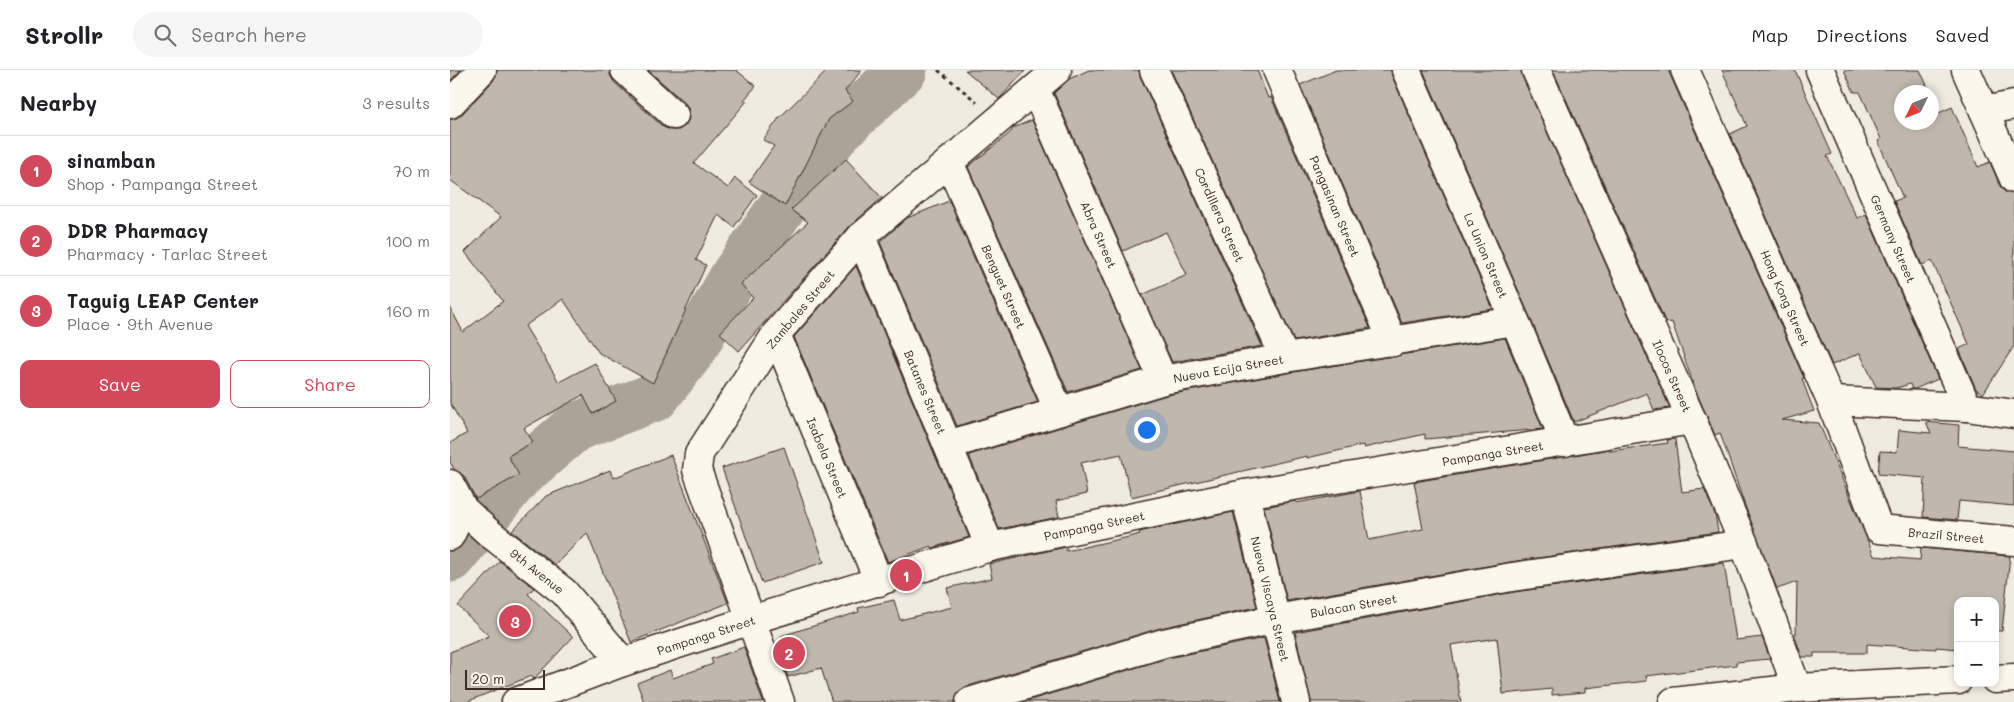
<!DOCTYPE html>
<meta charset="utf-8">
<style>
:root{--surface:#fff;--page:#f6f6f6;--text:#202124;--muted:#757577;--line:#e0e0e0;--accent:#d1495b}
body{margin:0;font-family:Mali,sans-serif;background:var(--page);color:var(--text)}
.controls{position:absolute;right:15px;bottom:15px;display:grid;overflow:hidden;border-radius:10px;box-shadow:0 2px 8px #0003}
.controls button{width:45px;height:45px;display:grid;place-items:center;padding:0;border:0;border-bottom:1px solid var(--line);background:var(--surface);color:var(--text);font:25px sans-serif}
.compass{position:absolute;left:1444px;top:15px;width:45px;height:45px;border-radius:50%;background:var(--surface);box-shadow:0 2px 8px #0003;rotate:227deg}
.scale{position:absolute;left:15px;bottom:12px;width:80px;box-sizing:border-box;padding-left:5px;border:2px solid #3b2a1e;border-top:0;font-size:14px;line-height:18px;white-space:nowrap;color:#3b2a1e;-webkit-text-stroke:4px #fbf7ec;paint-order:stroke}
.you{position:absolute;left:696px;top:359px;width:18px;height:18px;margin:-12px;border:4px solid #fff;border-radius:50%;background:#1a73e8;box-shadow:0 0 0 8px #1a73e833}
.badge{display:grid;place-items:center;width:32px;height:32px;border-radius:50%;background:var(--accent);color:#fff;font-size:16px;font-weight:700}
.pin{position:absolute;translate:-50% -50%;border:2px solid #fff;box-shadow:0 1px 5px #0006}
.list{margin:0;padding:0;list-style:none}
h2{display:flex;justify-content:space-between;align-items:center;height:65px;margin:0;padding:0 20px;font-size:21px}
h2 small{font-size:16px;font-weight:400;color:var(--muted)}
.list li{display:grid;grid-template-columns:32px 1fr auto;gap:15px;align-items:center;box-sizing:border-box;height:70px;padding:0 20px;border-top:1px solid var(--line)}
.list b{display:block;font-size:19px;white-space:nowrap}
.list p{margin:0;font-size:16px;white-space:nowrap;color:var(--muted)}
.list em{font-size:16px;font-style:normal;color:var(--muted)}
.actions{display:flex;gap:10px;padding:15px 20px}
.actions a{flex:1;padding:11px 0;border:1px solid var(--accent);border-radius:10px;text-align:center;font-size:18px;color:var(--accent)}
.actions .main{background:var(--accent);color:#fff}
.icon{flex:none;width:28px;height:28px;fill:none;stroke:currentColor;stroke-width:2;stroke-linecap:round;stroke-linejoin:round}
.map{position:relative;flex:none;width:1564px;height:632px;overflow:hidden}
header{display:flex;align-items:center;gap:30px;box-sizing:border-box;height:70px;padding:0 25px;background:var(--surface);border-bottom:1px solid var(--line)}
header strong{font-size:24px}
nav{display:flex;gap:28px;margin-inline-start:auto;font-size:18px}
.search{width:350px;height:45px;background:var(--page);display:flex;align-items:center;gap:12px;box-sizing:border-box;padding:0 18px;border-radius:28px;color:var(--muted);font-size:19px}
main{display:flex}
aside{flex:1;background:var(--surface)}
.map>svg:first-child{display:block}
.lines{fill:none;stroke-linecap:round;stroke-linejoin:round}
.river{stroke:#aca397;stroke-width:49}
.building{fill:#c0b8ad;stroke:#3b2a1e}
.minor-casing{stroke:#3b2a1e;stroke-width:31}
.tertiary-casing{stroke:#3b2a1e;stroke-width:31}
.secondary-casing{stroke:#3b2a1e;stroke-width:31}
.path{stroke:#3b2a1e;stroke-width:3;stroke-dasharray:4 4;stroke-linecap:butt}
.minor{stroke:#fbf7ec;stroke-width:28}
.tertiary{stroke:#fbf7ec;stroke-width:28}
.secondary{stroke:#fbf7ec;stroke-width:28}
.labels{text-anchor:middle;dominant-baseline:central;stroke-width:4;stroke-linejoin:round;paint-order:stroke}
.street-label{font-size:12px;fill:#3b2a1e;stroke:#fbf7ec}
</style>
<header>
<strong>Strollr</strong>
<div class="search"><svg class="icon" aria-label="search" viewBox="0 0 24 24"><circle cx="10" cy="10" r="6"/><path d="M15 15l6 6"/></svg>Search here</div>
<nav><a>Map</a><a>Directions</a><a>Saved</a></nav>
</header>
<main>
<aside>
<h2>Nearby<small>3 results</small></h2>
<ul class="list">
<li><span class="badge">1</span><div><b>sinamban</b><p>Shop · Pampanga Street</p></div><em>70 m</em></li>
<li><span class="badge">2</span><div><b>DDR Pharmacy</b><p>Pharmacy · Tarlac Street</p></div><em>100 m</em></li>
<li><span class="badge">3</span><div><b>Taguig LEAP Center</b><p>Place · 9th Avenue</p></div><em>160 m</em></li>
</ul>
<div class="actions"><a class="main">Save</a><a>Share</a></div>
</aside>
<div class="map">
<svg width="1564" height="632" viewBox="0 0 1564 632">
<rect width="100%" height="100%" fill="#f0ebe0"/>
<filter id="ink" filterUnits="userSpaceOnUse"><feTurbulence type="fractalNoise" baseFrequency=".02" numOctaves="2"/><feDisplacementMap in="SourceGraphic" scale="10" xChannelSelector="R" yChannelSelector="G"/><feConvolveMatrix kernelMatrix="1 2 1 2 8 2 1 2 1" color-interpolation-filters="sRGB"/></filter>
<g filter="url(#ink)">
<g class="lines">
<path class="river" d="M0 488 68 406 125 357 205 327 242 280 283 208 349 112 387 62 453 0"/>
</g>
<path class="building" d="M0 0H11L0 11Z
M47 0H160V5L164 12 213 57 221 60H229L236 55 239 48V40L235 33 198 0H286L306 16 294 30 297 31 244 93 278 118 285 108 307 125 284 157 268 145 246 190 256 195 203 313 149 283 113 229 75 256 109 312 145 293 166 331 143 344 133 325 74 358 83 372 58 386 69 405 26 429 14 406 4 399 0 392V373L17 363 0 333V237L13 262 53 231 15 182 51 147 0 110V49H5L11 45 43 11Z
M378 0H412L395 21 403 31 379 49 335 136 299 112 324 76 313 70 329 48Z
M515 0H576L549 29Z
M639 0H689L690 6 812 276 722 292 692 225 737 205 716 162 673 181 604 23 619 9Z
M721 0H807L818 28 821 27 920 258 844 271Z
M886 0H941L942 6 1043 239 952 253 850 15Z
M973 0H1071L1072 6 1220 338 1204 340 1197 323 1124 352 1079 245Z
M1103 0H1218L1354 308 1352 309 1353 312 1364 341 1332 350 1369 353 1424 486 1470 490 1471 478 1560 486 1552 561H1546L1545 571V531H1508V579L1486 577V579L1417 574V583H1364V587H1352L1344 564H1346L1347 512 1327 519 1294 433 1270 363 1265 365 1245 319 1222 252 1216 253Z
M1272 0H1345L1382 84 1377 86 1407 148 1416 144 1488 309 1465 319H1462L1460 314 1446 318 1426 317 1410 283 1382 295 1280 64 1297 56Z
M1394 0H1470L1480 22H1452V52H1482V25L1489 43 1502 37 1528 97 1540 92 1550 116 1555 122 1564 124V276L1533 324 1526 319 1509 279 1519 274 1482 191 1472 195 1444 131 1453 128 1428 71 1431 69 1410 22H1404Z
M582 50 692 300 618 322 518 97 561 62 563 58Z
M396 89 432 128 399 157 289 281 270 263 303 228 291 214 358 152 341 140Z
M499 131 588 332 507 356 430 172 457 148Z
M406 196 519 467 482 478 481 476 438 492 344 267Z
M1055 268 1093 359 975 369V364L914 378 913 375 857 388V386L681 427 671 384 631 393 637 424 606 431 609 447 549 459 519 385 717 325 838 303Z
M1476 352 1509 355 1508 376 1564 381V436L1509 431 1507 450 1473 447 1475 408 1428 404 1430 381 1447 382 1449 360 1481 363Z
M1225 369 1232 422 1254 419 1265 444 1268 462 1060 492 837 531 814 437 846 431V433L910 421 919 470 973 459 964 412 1160 379V381L1218 373 1217 370Z
M334 377 374 492 312 513 272 398Z
M221 385 278 533 181 572 137 463 105 495 62 461 96 426 160 400 163 408Z
M783 442 807 537 710 558 515 617 508 622 505 632H382L371 598 338 607 330 584 336 582 331 566 409 542 408 538 444 530 450 550 502 537 497 518 542 508 539 494 616 477V481L679 467 690 464 689 462Z
M50 491 84 518 78 524 123 567 84 609 81 606 16 632H0V582L39 566 8 536Z
M1274 493 1286 570 1312 567 1320 589 1286 592V595L1196 606 1197 611 1135 618V622L1102 625V619L1053 624 1047 568 1001 575 1011 632H861L845 562 1064 522Z
M814 568 830 632H574L718 588Z
M294 577 313 632H194L187 613 220 600 223 608 263 594 261 589Z"/>
<g class="lines">
<g class="minor-casing">
<g id="minor">
<path d="M175 0 224 45"/>
<path id="s1" d="M607 0 411 167 326 264 249 384 247 400 301 550 540 477 795 424 1242 350"/>
<path id="s2" d="M704 0 835 288"/>
<path id="s3" d="M827 0 943 272"/>
<path id="s4" d="M956 0 1065 251 1115 372"/>
<path id="s5" d="M1086 0 1242 350 1294 474 1347 618"/>
<path id="s6" d="M1235 0 1381 331 1429 459 1564 471"/>
<path id="s7" d="M1370 0 1517 337"/>
<path d="M1516 0 1564 109"/>
<path id="s8" d="M585 19 713 310"/>
<path d="M0 34 32 0"/>
<path d="M1534 41 1564 35"/>
<path id="s9" d="M499 92 609 341"/>
<path id="s10" d="M411 167 540 477"/>
<path id="s11" d="M326 264 429 512"/>
<path d="M1381 331 1517 337 1564 344"/>
<path id="s12" d="M498 375 713 310 835 288 1065 251"/>
<path id="s13" d="M795 424 846 632"/>
<path d="M0 466 13 439"/>
<path id="s14" d="M520 632 714 573 826 549 1062 507 1294 474"/>
</g>
</g>
<g class="tertiary-casing">
<g id="tertiary">
<path id="s15" d="M0 414 13 439 38 462 114 522 173 592"/>
<path d="M66 632 173 592 301 550 330 632"/>
</g>
</g>
<g class="secondary-casing">
<path id="secondary" d="M1545 609 1564 608
M1223 632 1347 618 1508 610"/>
</g>
<path class="path" d="M488 0 527 32"/>
<use href="#minor" class="minor"/>
<use href="#tertiary" class="tertiary"/>
<use href="#secondary" class="secondary"/>
</g>
</g>
<g class="labels">
<g class="street-label">
<text stroke="none"><textPath href="#s3" startOffset="148">Pangasinan Street</textPath></text>
<text stroke="none"><textPath href="#s2" startOffset="159">Cordillera Street</textPath></text>
<text stroke="none"><textPath href="#s8" startOffset="159">Abra Street</textPath></text>
<text stroke="none"><textPath href="#s7" startOffset="184">Germany Street</textPath></text>
<text stroke="none"><textPath href="#s4" startOffset="202">La Union Street</textPath></text>
<text stroke="none"><textPath href="#s9" startOffset="136">Benguet Street</textPath></text>
<text stroke="none"><textPath href="#s6" startOffset="249">Hong Kong Street</textPath></text>
<text transform="translate(350 239) rotate(-50)">Zambales Street</text>
<text stroke="none"><textPath href="#s12" startOffset="291">Nueva Ecija Street</textPath></text>
<text stroke="none"><textPath href="#s5" startOffset="335">Ilocos Street</textPath></text>
<text stroke="none"><textPath href="#s10" startOffset="168">Batanes Street</textPath></text>
<text stroke="none"><textPath href="#s1" startOffset="1466">Pampanga Street</textPath></text>
<text stroke="none"><textPath href="#s11" startOffset="134">Isabela Street</textPath></text>
<text stroke="none"><textPath href="#s1" startOffset="1061">Pampanga Street</textPath></text>
<text stroke="none"><textPath href="#s6" startOffset="566">Brazil Street</textPath></text>
<text stroke="none"><textPath href="#s15" startOffset="125">9th Avenue</textPath></text>
<text stroke="none"><textPath href="#s13" startOffset="108">Nueva Viscaya Street</textPath></text>
<text stroke="none"><textPath href="#s14" startOffset="396">Bulacan Street</textPath></text>
<text transform="translate(256 565) rotate(-18)">Pampanga Street</text>
</g>
</g>
</svg>
<div class="controls">
<button>+</button>
<button>−</button>
</div>
<svg class="compass" viewBox="-18 -18 36 36"><path d="M0-13l5 13h-10z" fill="#e53935"/><path d="M0 13l5-13h-10z" fill="#757577"/></svg>
<div class="scale">20 m</div>
<div class="you"></div>
<div class="pin badge" style="left:456px;top:505px">1</div>
<div class="pin badge" style="left:339px;top:583px">2</div>
<div class="pin badge" style="left:65px;top:551px">3</div>
</div>
</main>
